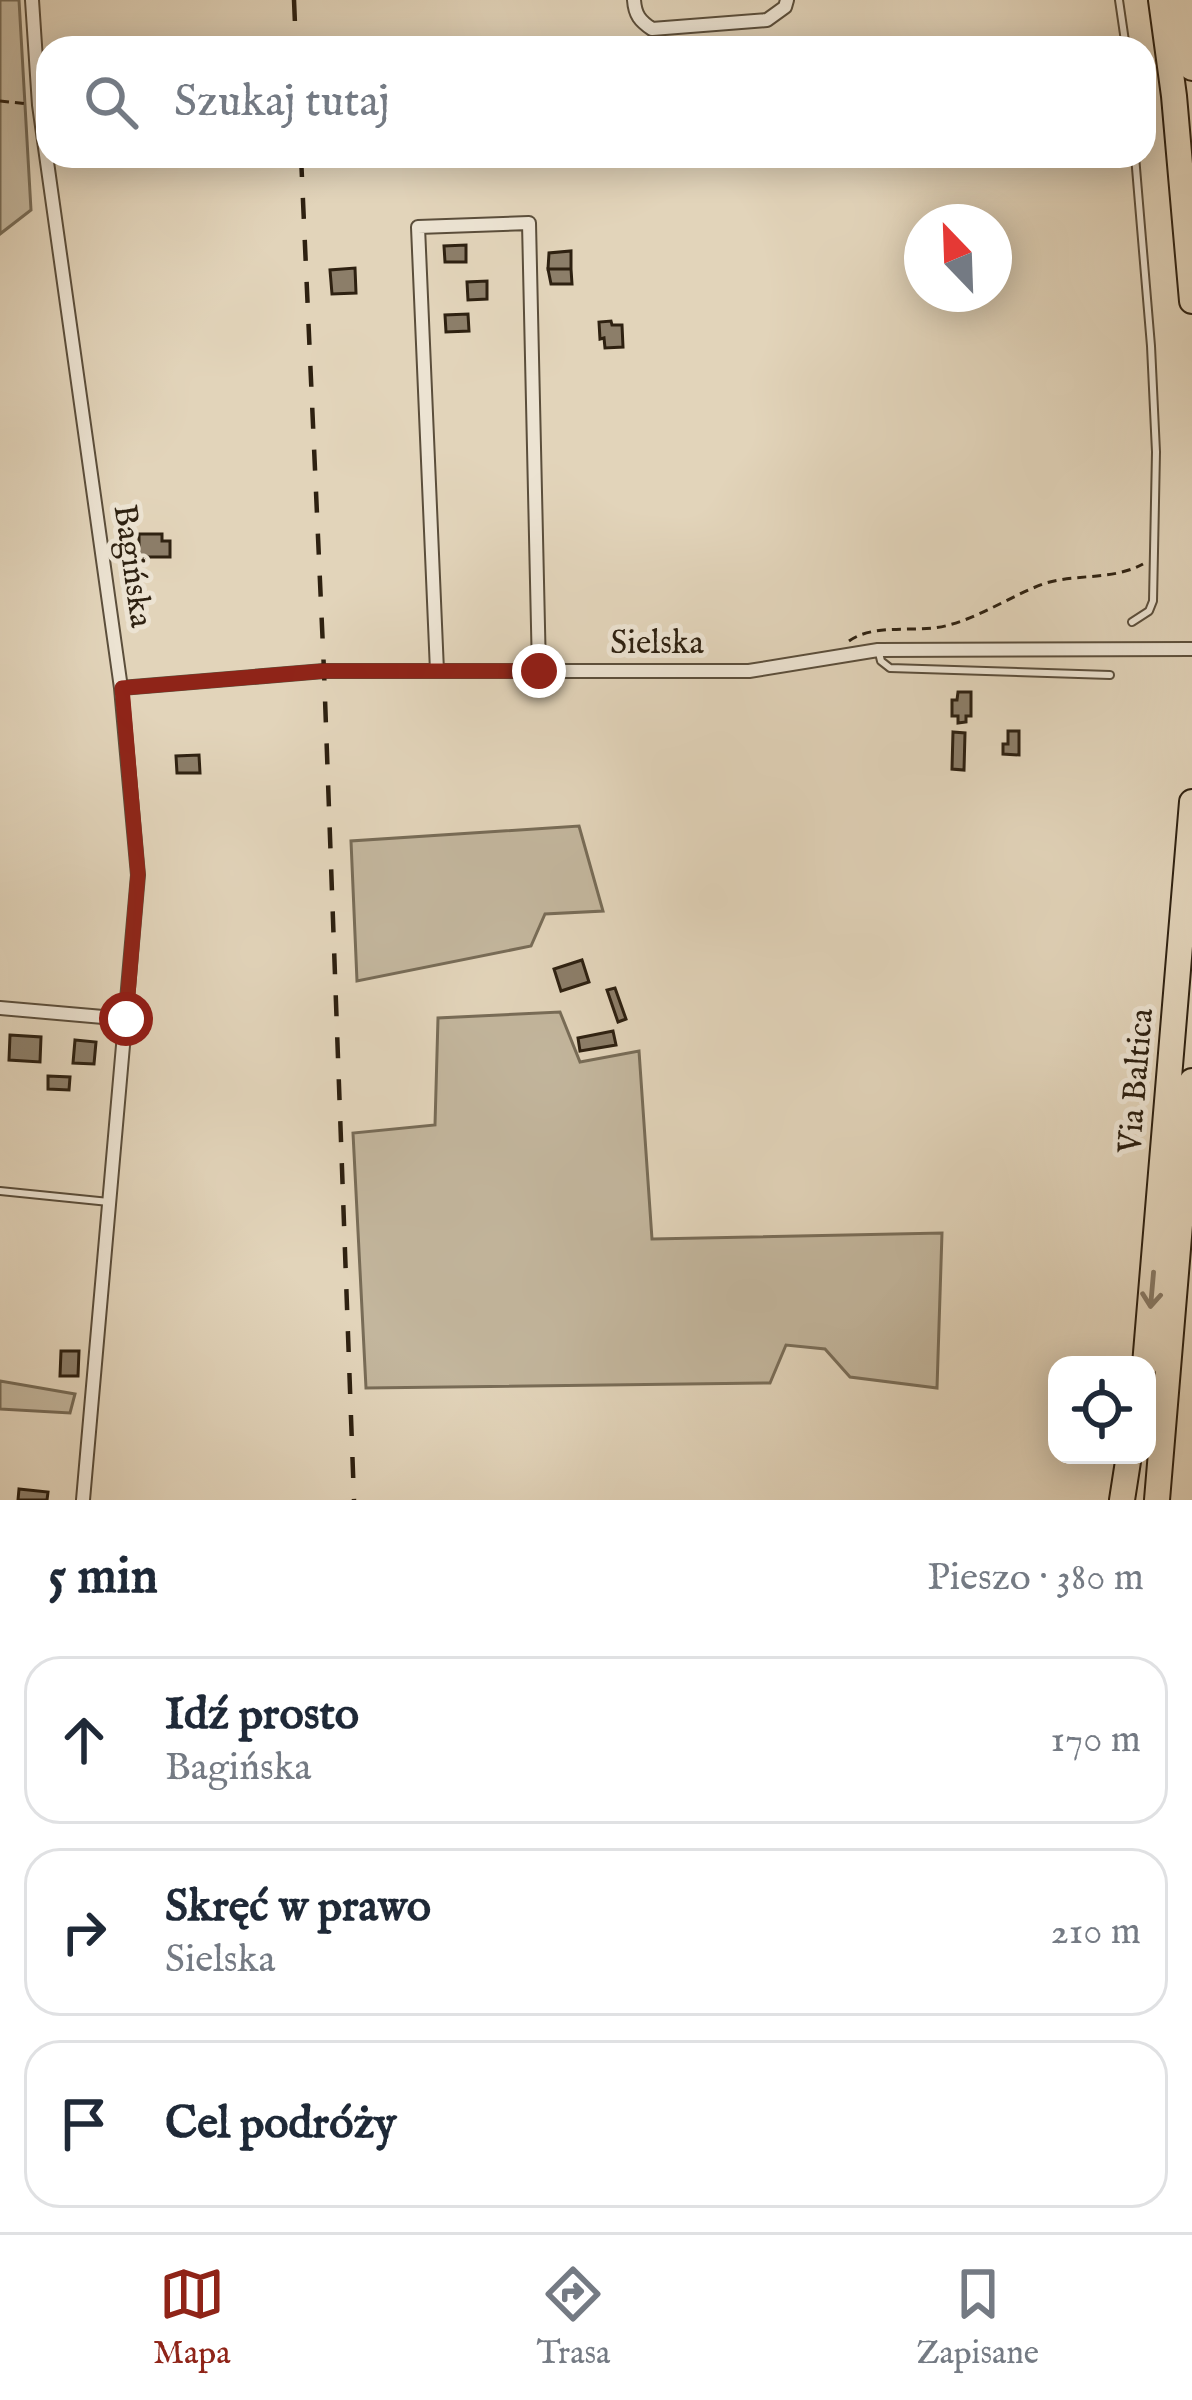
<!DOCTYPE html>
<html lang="pl">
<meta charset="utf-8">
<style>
:root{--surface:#fff;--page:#f6f6f7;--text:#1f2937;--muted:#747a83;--line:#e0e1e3;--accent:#8f2418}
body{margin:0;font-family:"IM FELL English",serif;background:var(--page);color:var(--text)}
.controls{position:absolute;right:36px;bottom:36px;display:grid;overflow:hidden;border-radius:24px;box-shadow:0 6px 30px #0003}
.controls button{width:108px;height:108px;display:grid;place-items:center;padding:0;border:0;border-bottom:3px solid var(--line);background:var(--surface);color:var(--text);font:60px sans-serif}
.compass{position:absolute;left:904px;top:204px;width:108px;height:108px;border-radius:50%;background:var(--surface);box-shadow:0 6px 30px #0003;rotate:337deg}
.stop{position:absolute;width:36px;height:36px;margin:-27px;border:9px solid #8f2418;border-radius:50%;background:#fff}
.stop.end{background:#8f2418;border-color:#fff;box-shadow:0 3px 12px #0008}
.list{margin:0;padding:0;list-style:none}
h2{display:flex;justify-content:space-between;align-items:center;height:156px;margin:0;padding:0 48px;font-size:51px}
h2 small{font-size:39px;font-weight:400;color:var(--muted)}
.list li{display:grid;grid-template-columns:78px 1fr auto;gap:36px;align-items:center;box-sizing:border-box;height:168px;margin:0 24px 24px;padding:0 24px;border:3px solid var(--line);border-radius:36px}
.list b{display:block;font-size:45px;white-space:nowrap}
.list p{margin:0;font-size:39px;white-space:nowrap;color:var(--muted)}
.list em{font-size:39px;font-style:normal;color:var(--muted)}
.icon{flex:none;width:66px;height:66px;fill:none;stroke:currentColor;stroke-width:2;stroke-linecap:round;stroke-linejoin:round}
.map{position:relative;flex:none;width:1192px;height:1500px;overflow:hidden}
.search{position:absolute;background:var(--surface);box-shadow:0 6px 30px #0003;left:36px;right:36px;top:36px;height:132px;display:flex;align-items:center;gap:30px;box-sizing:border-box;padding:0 42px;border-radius:36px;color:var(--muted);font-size:45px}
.sheet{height:732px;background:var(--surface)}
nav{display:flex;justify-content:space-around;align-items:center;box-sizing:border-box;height:168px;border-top:3px solid var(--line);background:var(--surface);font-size:33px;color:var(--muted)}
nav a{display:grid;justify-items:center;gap:6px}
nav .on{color:var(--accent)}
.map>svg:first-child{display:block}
.green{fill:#c3b69d;stroke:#786c57;stroke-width:3}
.building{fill:#8c7e69;stroke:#2e2111;stroke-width:3}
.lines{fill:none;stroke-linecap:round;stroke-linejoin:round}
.lane-casing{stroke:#5b4e3b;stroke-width:10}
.street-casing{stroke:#5b4e3b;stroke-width:16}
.highway-casing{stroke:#2e2111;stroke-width:28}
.path{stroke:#2e2111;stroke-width:3;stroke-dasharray:9 6;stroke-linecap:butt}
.lane{stroke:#ece3d2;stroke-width:6}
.street{stroke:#ece3d2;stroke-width:12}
.highway{stroke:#e2d4ba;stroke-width:24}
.rail{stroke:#2e2111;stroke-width:4.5;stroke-dasharray:21 21;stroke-linecap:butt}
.oneway{stroke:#887a66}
.route{stroke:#8f2418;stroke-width:15}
.labels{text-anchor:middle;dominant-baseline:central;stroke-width:10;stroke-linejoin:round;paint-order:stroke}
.street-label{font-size:33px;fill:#2e2111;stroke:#ece3d2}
</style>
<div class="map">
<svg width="1192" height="1500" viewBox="0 0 1192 1500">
<rect width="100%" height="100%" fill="#e2d4ba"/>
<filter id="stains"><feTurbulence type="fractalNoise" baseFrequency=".00167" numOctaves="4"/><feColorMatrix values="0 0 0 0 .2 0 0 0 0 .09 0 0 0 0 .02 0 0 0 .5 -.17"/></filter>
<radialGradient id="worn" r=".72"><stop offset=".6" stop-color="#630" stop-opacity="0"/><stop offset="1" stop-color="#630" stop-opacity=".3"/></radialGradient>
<path class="green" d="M0 0H19L31 210 0 234Z
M579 826 603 911 545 914 531 946 357 981 351 841Z
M560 1012 580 1062 639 1051 652 1239 942 1233 937 1388 850 1377 825 1349 786 1345 770 1383 366 1388 353 1133 435 1125 438 1018Z
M0 1381 75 1394 70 1413 0 1409Z"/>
<path class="building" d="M466 245V262H445L444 246Z
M571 251V269H548L549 253Z
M355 268 356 293 332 294 330 270Z
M548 269H571L572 284H551Z
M487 281V299L468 300 467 282Z
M468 314 469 331 446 332 445 315Z
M611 321 612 325H622L623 347 605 348 604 338 600 339 599 322Z
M139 534H162V541H170V557H134V545H139Z
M958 692H971V716H966V722L958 723V716H952V700H957Z
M1008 731H1019V755L1003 754V744H1008Z
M953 732 965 733 964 770 952 769Z
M199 755 200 773H177L176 756Z
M582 960 589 982 561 991 554 969Z
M615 988 626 1019 618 1022 607 990Z
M613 1031 616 1045 580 1051 578 1038Z
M10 1035 41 1037 40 1062 9 1060Z
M75 1040 96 1042 94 1064 73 1063Z
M48 1076 70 1077 69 1090 48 1089Z
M61 1351H79L78 1376H60Z
M19 1489 48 1492 47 1500H18Z"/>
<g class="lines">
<g class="lane-casing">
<path id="lane" d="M1119 0 1126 48
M1132 622 1149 611 1153 601 1156 452 1151 346 1135 156
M879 653 881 661 890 668 1110 675
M0 1191 109 1202"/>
</g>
<g class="street-casing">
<path id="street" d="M32 0 39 105 121 688 138 875 83 1500
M634 0C635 15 640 21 652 29L767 20 785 7 787 0
M437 671 418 227 529 223 539 671
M121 688 324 671H749L878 650 1192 649
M0 1008 126 1019"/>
</g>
<g class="highway-casing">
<path id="highway" d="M1161 0 1174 96 1192 301
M1183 0 1192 68
M1145 1365 1192 802
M1122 1500 1129 1455
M1157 1500 1192 1081"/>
</g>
<path class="path" d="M0 101 28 104
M849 641C876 622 918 634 949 625 982 616 1011 596 1043 584 1076 573 1112 581 1143 564"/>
<use href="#lane" class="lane"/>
<use href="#street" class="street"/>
<use href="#highway" class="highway"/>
<path class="rail" d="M294 0 296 48
M301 156 324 671 354 1500"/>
</g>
<defs><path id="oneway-shaft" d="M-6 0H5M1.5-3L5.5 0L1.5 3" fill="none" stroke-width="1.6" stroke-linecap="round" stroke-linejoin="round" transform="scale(3)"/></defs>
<use class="oneway" href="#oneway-shaft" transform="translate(1152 1290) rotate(95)"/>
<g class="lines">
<path class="route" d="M126 1019 138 874 122 688 324 671H539"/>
</g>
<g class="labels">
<g class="street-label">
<text transform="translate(132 566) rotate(82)">Bagińska</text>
<text x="657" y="644">Sielska</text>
<text transform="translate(1137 1081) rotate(-85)">Via Baltica</text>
</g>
</g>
<rect width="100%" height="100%" filter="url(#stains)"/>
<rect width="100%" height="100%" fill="url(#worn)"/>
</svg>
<div class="controls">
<button><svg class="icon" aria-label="locate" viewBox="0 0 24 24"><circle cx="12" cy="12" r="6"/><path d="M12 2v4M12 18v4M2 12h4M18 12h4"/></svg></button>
</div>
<svg class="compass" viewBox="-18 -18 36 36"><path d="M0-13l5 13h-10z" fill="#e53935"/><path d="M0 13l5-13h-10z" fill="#747a83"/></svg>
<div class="stop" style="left:126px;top:1019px"></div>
<div class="stop end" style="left:539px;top:671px"></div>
<div class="search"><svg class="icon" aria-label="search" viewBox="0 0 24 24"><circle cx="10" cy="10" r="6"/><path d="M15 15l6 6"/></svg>Szukaj tutaj</div>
</div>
<section class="sheet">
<h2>5 min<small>Pieszo · 380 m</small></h2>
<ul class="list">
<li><svg class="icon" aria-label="ahead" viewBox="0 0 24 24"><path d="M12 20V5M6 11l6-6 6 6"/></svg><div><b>Idź prosto</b><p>Bagińska</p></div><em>170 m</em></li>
<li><svg class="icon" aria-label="right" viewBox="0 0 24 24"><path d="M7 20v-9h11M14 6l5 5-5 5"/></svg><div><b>Skręć w prawo</b><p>Sielska</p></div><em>210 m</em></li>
<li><svg class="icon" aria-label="arrive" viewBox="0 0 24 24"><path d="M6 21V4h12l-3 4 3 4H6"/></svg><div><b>Cel podróży</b></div></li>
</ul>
</section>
<nav>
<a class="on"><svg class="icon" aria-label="map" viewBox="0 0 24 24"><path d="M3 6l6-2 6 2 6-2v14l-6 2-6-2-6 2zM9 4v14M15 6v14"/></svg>Mapa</a>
<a><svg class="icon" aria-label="directions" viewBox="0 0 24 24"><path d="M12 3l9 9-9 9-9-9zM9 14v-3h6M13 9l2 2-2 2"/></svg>Trasa</a>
<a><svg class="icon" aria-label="saved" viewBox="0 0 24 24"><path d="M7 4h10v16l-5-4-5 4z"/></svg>Zapisane</a>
</nav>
